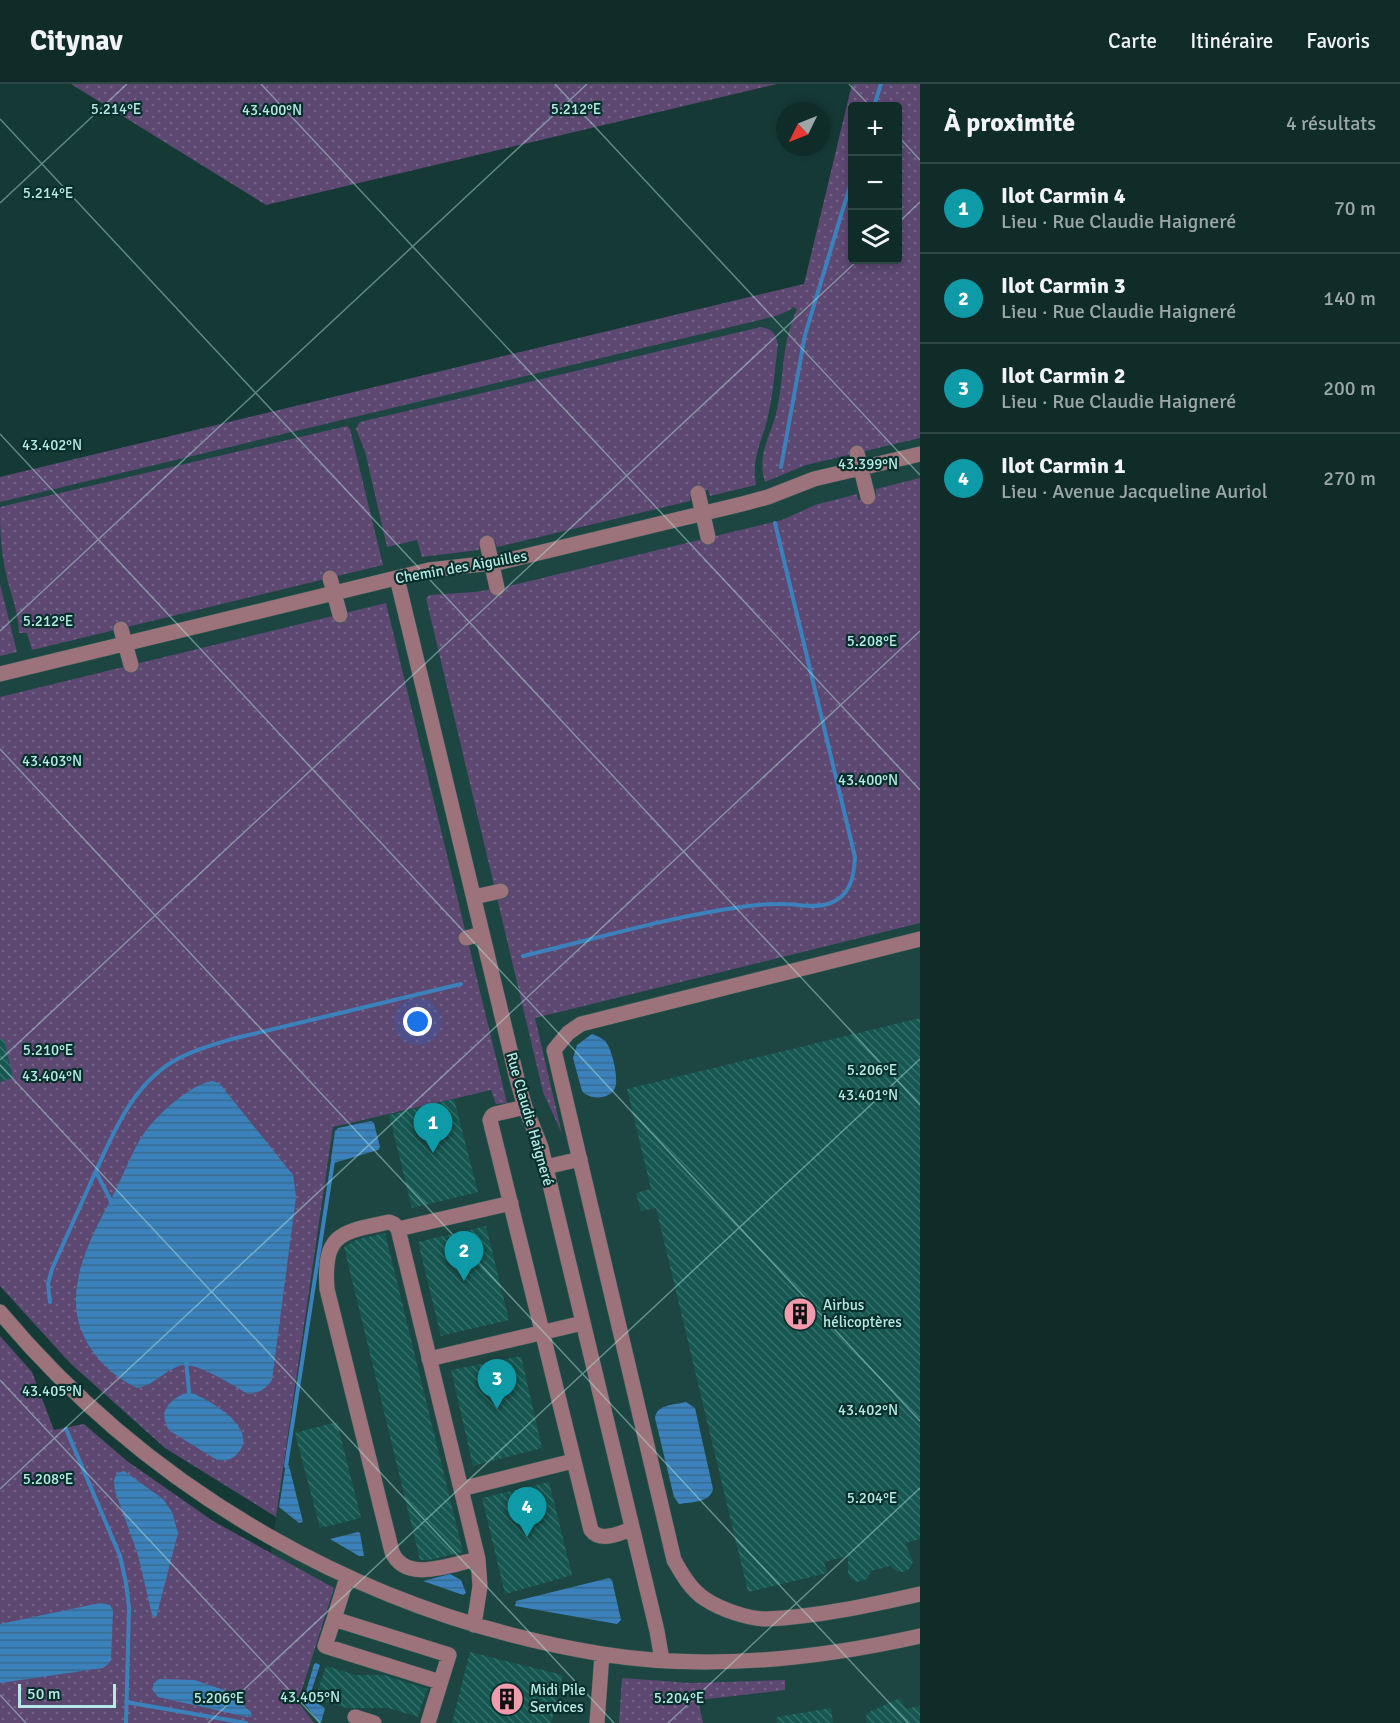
<!DOCTYPE html>
<html lang="fr">
<meta charset="utf-8">
<style>
:root{--surface:#102c28;--page:#193430;--text:#f1f3f6;--muted:#9ca7a8;--line:#304845;--accent:#8bbbb9}
body{margin:0;font-family:Signika,sans-serif;background:var(--page);color:var(--text)}
.controls{position:absolute;right:18px;top:18px;display:grid;overflow:hidden;border-radius:6px;box-shadow:0 3px 9px #0003}
.controls button{width:54px;height:54px;display:grid;place-items:center;padding:0;border:0;border-bottom:2px solid var(--line);background:var(--surface);color:var(--text);font:30px sans-serif}
.compass{position:absolute;left:776px;top:18px;width:54px;height:54px;border-radius:50%;background:var(--surface);box-shadow:0 3px 9px #0003;rotate:227deg}
.scale{position:absolute;left:18px;bottom:15px;width:98px;box-sizing:border-box;padding-left:6px;border:3px solid #b6e9e3;border-top:0;font-size:16px;line-height:21px;white-space:nowrap;color:#b6e9e3;-webkit-text-stroke:4px #092f2c;paint-order:stroke}
.you{position:absolute;left:418px;top:938px;width:21px;height:21px;margin:-15px;border:4px solid #fff;border-radius:50%;background:#1a73e8;box-shadow:0 0 0 9px #1a73e833}
.badge{display:grid;place-items:center;width:39px;height:39px;border-radius:50%;background:var(--accent);color:#fff;font-size:20px;font-weight:700}
.pin{position:absolute;translate:-50% -50px;filter:drop-shadow(0 2px 3px #0008)}
.pin::after{content:'';position:absolute;top:32px;width:21px;height:18px;background:inherit;clip-path:polygon(0 0,100% 0,50% 100%)}
.list{margin:0;padding:0;list-style:none}
h2{display:flex;justify-content:space-between;align-items:center;height:78px;margin:0;padding:0 24px;font-size:26px}
h2 small{font-size:20px;font-weight:400;color:var(--muted)}
.list li{display:grid;grid-template-columns:39px 1fr auto;gap:18px;align-items:center;box-sizing:border-box;height:90px;padding:0 24px;border-top:2px solid var(--line)}
.list b{display:block;font-size:22px;white-space:nowrap}
.list p{margin:0;font-size:20px;white-space:nowrap;color:var(--muted)}
.list em{font-size:20px;font-style:normal;color:var(--muted)}
.icon{flex:none;width:33px;height:33px;fill:none;stroke:currentColor;stroke-width:2;stroke-linecap:round;stroke-linejoin:round}
.map{position:relative;flex:none;width:920px;height:1639px;overflow:hidden}
header{display:flex;align-items:center;gap:36px;box-sizing:border-box;height:84px;padding:0 30px;background:var(--surface);border-bottom:2px solid var(--line)}
header strong{font-size:28px}
nav{display:flex;gap:33px;margin-inline-start:auto;font-size:21px}
main{display:flex}
aside{flex:1;background:var(--surface)}
.map>svg:first-child{display:block}
.built{fill:#1d4642}
.grass{fill:url(#grass-dots);fill-rule:evenodd}
.water{fill:url(#water-rules)}
.lines{fill:none;stroke-linecap:round;stroke-linejoin:round}
.stream{stroke:#3b82bd;stroke-width:4}
.building{fill:url(#building-back-hatch)}
.minor-casing{stroke:#325a55;stroke-width:16}
.minor{stroke:#9c737a;stroke-width:15}
.ticks{fill:none;stroke:#b6e9e3;stroke-width:1.5;stroke-opacity:0.45}
.labels{text-anchor:middle;dominant-baseline:central;stroke-width:4.5;stroke-linejoin:round;paint-order:stroke}
.street-label{font-size:15px;fill:#b6e9e3;stroke:#092f2c}
.poi-label{font-size:15px;fill:#b6e9e3;stroke:#092f2c;text-anchor:start}
.ticks-label{font-size:15px;text-anchor:middle;fill:#b6e9e3;stroke:#092f2c;stroke-width:4.5;stroke-linejoin:round;paint-order:stroke}
</style>
<header>
<strong>Citynav</strong>
<nav><a>Carte</a><a>Itinéraire</a><a>Favoris</a></nav>
</header>
<main>
<div class="map">
<svg width="920" height="1639" viewBox="0 0 920 1639">
<defs>
<pattern id="grass-dots" width="8" height="8" patternUnits="userSpaceOnUse" patternTransform="scale(1.5)"><rect width="8" height="8" fill="#5d4872"/><path d="M2 2h.1M6 6h.1" fill="none" stroke="#726286" stroke-width="1.8" stroke-linecap="round"/></pattern>
<pattern id="water-rules" width="6" height="5" patternUnits="userSpaceOnUse" patternTransform="scale(1.5)"><rect width="6" height="5" fill="#3b82bd"/><path d="M0 2.5h6" fill="none" stroke="#396a8d"/></pattern>
<pattern id="building-back-hatch" width="6" height="6" patternUnits="userSpaceOnUse" patternTransform="scale(1.5)"><rect width="6" height="6" fill="#165751"/><path d="M-1 5l2 2M0 0l6 6M5-1l2 2" fill="none" stroke="#366f6a"/></pattern>
</defs>
<rect width="100%" height="100%" fill="#153a36"/>
<path class="built" d="M920 0V1639H176L270 1474 333 1042 0 989V393L804 200 852 176H898V22Z"/>
<path class="grass" d="M71 0H777L266 121Z
M852 0H920V354L806 381 765 398C757 370 769 356 776 330 785 293 780 263 797 225L793 223 790 226 776 232 0 418V393L804 200ZM852 22H898V176H852Z
M761 243C773 245 775 249 778 260 775 282 774 305 769 327 764 356 751 369 756 401L710 412 708 406 691 410 690 417 497 463 495 456 480 460 479 466 422 473 417 456 387 463 365 367 356 345 360 338Z
M347 342 350 345 383 481 32 566 27 549H19C19 528 10 510 6 489 1 468 0 446 0 423Z
M920 394V839L535 934 562 1050 543 1008 426 514 430 511 475 508 505 503 782 436 815 421 857 410 858 416 876 412V405Z
M0 500 17 568 0 572Z
M386 519 507 1019 496 1020 491 1006 333 1043 276 1433 165 1364 70 1279 0 1202V613Z
M0 1252 32 1288 54 1346 84 1340 127 1377 213 1437 334 1504 298 1618 314 1639H0Z
M622 1594 691 1599 785 1596V1606L698 1616 703 1639H619Z"/>
<path class="water" d="M592 950C597 952 602 954 605 957 612 964 619 995 615 1004 610 1016 589 1016 582 1007L573 974 577 961Z
M213 997 220 1000 293 1091 296 1113 272 1296C266 1305 259 1309 248 1310 233 1302 195 1276 179 1282 163 1288 154 1301 137 1304 105 1289 77 1257 76 1220 75 1176 100 1138 118 1101 127 1083 134 1063 145 1048 159 1029 191 1000 213 997Z
M371 1037 374 1039 380 1063 378 1066 334 1079 331 1075 335 1047 338 1044Z
M189 1308C209 1315 260 1345 238 1369 232 1376 226 1377 217 1376L170 1347C156 1329 170 1314 189 1308Z
M686 1318 695 1324 713 1405C710 1419 691 1418 679 1420L674 1413 655 1334C657 1320 674 1321 686 1318Z
M286 1379 289 1382 303 1438 299 1439 279 1423Z
M124 1387 163 1415 172 1428 178 1449 156 1534 152 1531 138 1471 115 1407 114 1396 117 1389Z
M358 1448 360 1449 364 1472H359L330 1455Z
M450 1490 461 1496 466 1509 463 1511 423 1497Z
M609 1494 612 1496 621 1536 617 1540 515 1522 516 1517Z
M100 1519 110 1521 113 1526 111 1576 108 1580 103 1584 0 1599V1540Z
M316 1579 320 1581 309 1614 325 1624 321 1639 319 1638 303 1618 314 1580Z
M159 1595 194 1596 227 1607 251 1628 252 1632 247 1633 158 1613 153 1607V1600Z"/>
<g class="lines">
<path class="stream" d="M874 22 881 0
M781 383 805 251 852 95
M523 872C595 855 668 833 741 823 753 821 766 820 778 820 794 819 812 825 828 820 850 813 854 794 855 773L775 439
M96 1088 112 1119
M50 1218 48 1200 52 1185C65 1156 78 1127 91 1098 111 1054 130 1004 172 978 191 967 212 961 232 955L461 900
M186 1276 189 1308
M66 1345 120 1472 126 1499 129 1524 126 1639
M286 1382 333 1077
M126 1618 246 1639"/>
</g>
<path class="building" d="M920 934V1455L905 1459 913 1478 909 1485 903 1488 897 1487 890 1482 871 1487 867 1495 857 1498 852 1496 848 1490V1472L824 1478 827 1489 748 1508 656 1124 641 1127 636 1109 651 1105 627 1005Z
M0 955H4L13 994 0 998Z
M454 1015 478 1108 412 1124 389 1031Z
M486 1142 509 1236 441 1252 418 1158Z
M385 1149 463 1468 429 1476H420L344 1163 356 1156Z
M521 1272 542 1364 473 1382 451 1286Z
M337 1338 361 1434 320 1444 295 1349Z
M549 1398 572 1491 505 1510 482 1414Z
M470 1568 563 1591 551 1639H452Z
M326 1582 356 1591H384L427 1605 418 1633 388 1624H347L315 1615Z
M900 1614 906 1625 920 1622V1639H867L866 1633 867 1629Z
M831 1624 833 1639H777L776 1633Z"/>
<g class="lines">
<g class="minor-casing">
<path id="minor" d="M857 369 868 413
M698 409 708 453
M487 459 497 504
M330 494 340 531
M397 494 518 999 525 1023 541 1063 657 1547 662 1576
M121 545 131 581
M0 590 429 486 501 478 742 420 768 413 814 395 920 370
M474 813 501 807
M466 854 482 850
M920 855 581 940 568 949 554 966 674 1476C682 1490 691 1506 705 1515 720 1525 748 1535 766 1535 816 1533 871 1521 920 1510
M525 1023 495 1030 492 1032 490 1036 591 1446C601 1459 620 1449 632 1445
M546 1083 580 1075
M398 1145 511 1119
M0 1228C152 1410 368 1532 602 1570 707 1587 817 1575 920 1552
M429 1275 583 1239
M461 1405 573 1377
M347 1493 334 1535 449 1571 428 1639
M334 1535 325 1562 440 1598
M474 1541 480 1502 478 1475 398 1145 394 1140 389 1138C341 1148 323 1149 327 1205L392 1468C406 1500 451 1480 478 1475
M355 1633 374 1639
M597 1639 602 1570"/>
</g>
<use href="#minor" class="minor"/>
</g>
<path class="ticks" d="M261 0 920 706M555 0 920 391M849 0 870 22M0 35 920 1021M898 52 920 76M0 119 127 0M898 139 920 118M0 350 920 1337M0 547 587 0M0 665 908 1639M0 976 858 176M0 981 614 1639M0 1296 320 1639M0 1405 920 547M0 1611 26 1639M208 1639 920 975M668 1639 920 1404"/>
<defs>
<g id="building-disc" transform="scale(1.725)"><circle r="9.5" fill="#f39aac" stroke="#092f2c"/><path d="M-4-6H4V6H1V3H-1V6H-4ZM-2.5-4.3h1.7v1.8h-1.7ZM.8-4.3h1.7v1.8H.8ZM-2.5-1h1.7V.8h-1.7ZM.8-1h1.7V.8H.8Z" fill="#111"/></g>
</defs>
<g fill-rule="evenodd">
<use href="#building-disc" x="800" y="1230"/>
<use href="#building-disc" x="507" y="1615"/>
</g>
<g class="labels">
<g class="street-label">
<text transform="translate(461 483) rotate(-10)">Chemin des Aiguilles</text>
<text transform="translate(530 1035) rotate(74)">Rue Claudie Haigneré</text>
</g>
<g class="poi-label">
<text x="823" y="1221">Airbus<tspan x="823" dy="17">hélicoptères</tspan></text>
<text x="530" y="1606">Midi Pile<tspan x="530" dy="17">Services</tspan></text>
</g>
</g>
<g class="ticks-label">
<text x="116" y="30">5.214°E</text>
<text x="576" y="30">5.212°E</text>
<text x="272" y="31">43.400°N</text>
<text x="48" y="114">5.214°E</text>
<text x="52" y="366">43.402°N</text>
<text x="868" y="385">43.399°N</text>
<text x="48" y="542">5.212°E</text>
<text x="872" y="562">5.208°E</text>
<text x="52" y="682">43.403°N</text>
<text x="868" y="701">43.400°N</text>
<text x="48" y="971">5.210°E</text>
<text x="872" y="991">5.206°E</text>
<text x="52" y="997">43.404°N</text>
<text x="868" y="1016">43.401°N</text>
<text x="52" y="1312">43.405°N</text>
<text x="868" y="1331">43.402°N</text>
<text x="48" y="1400">5.208°E</text>
<text x="872" y="1419">5.204°E</text>
<text x="310" y="1618">43.405°N</text>
<text x="219" y="1619">5.206°E</text>
<text x="679" y="1619">5.204°E</text>
</g>
</svg>
<div class="controls">
<button>+</button>
<button>−</button>
<button><svg class="icon" aria-label="layers" viewBox="0 0 24 24"><path d="M12 4l9 5-9 5-9-5zM3 14l9 5 9-5"/></svg></button>
</div>
<svg class="compass" viewBox="-18 -18 36 36"><path d="M0-13l5 13h-10z" fill="#e53935"/><path d="M0 13l5-13h-10z" fill="#9ca7a8"/></svg>
<div class="scale">50 m</div>
<div class="you"></div>
<div class="pin badge" style="left:433px;top:1069px;background:#0f9aa8">1</div>
<div class="pin badge" style="left:464px;top:1197px;background:#0f9aa8">2</div>
<div class="pin badge" style="left:497px;top:1325px;background:#0f9aa8">3</div>
<div class="pin badge" style="left:527px;top:1453px;background:#0f9aa8">4</div>
</div>
<aside>
<h2>À proximité<small>4 résultats</small></h2>
<ul class="list">
<li><span class="badge" style="background:#0f9aa8">1</span><div><b>Ilot Carmin 4</b><p>Lieu · Rue Claudie Haigneré</p></div><em>70 m</em></li>
<li><span class="badge" style="background:#0f9aa8">2</span><div><b>Ilot Carmin 3</b><p>Lieu · Rue Claudie Haigneré</p></div><em>140 m</em></li>
<li><span class="badge" style="background:#0f9aa8">3</span><div><b>Ilot Carmin 2</b><p>Lieu · Rue Claudie Haigneré</p></div><em>200 m</em></li>
<li><span class="badge" style="background:#0f9aa8">4</span><div><b>Ilot Carmin 1</b><p>Lieu · Avenue Jacqueline Auriol</p></div><em>270 m</em></li>
</ul>
</aside>
</main>
